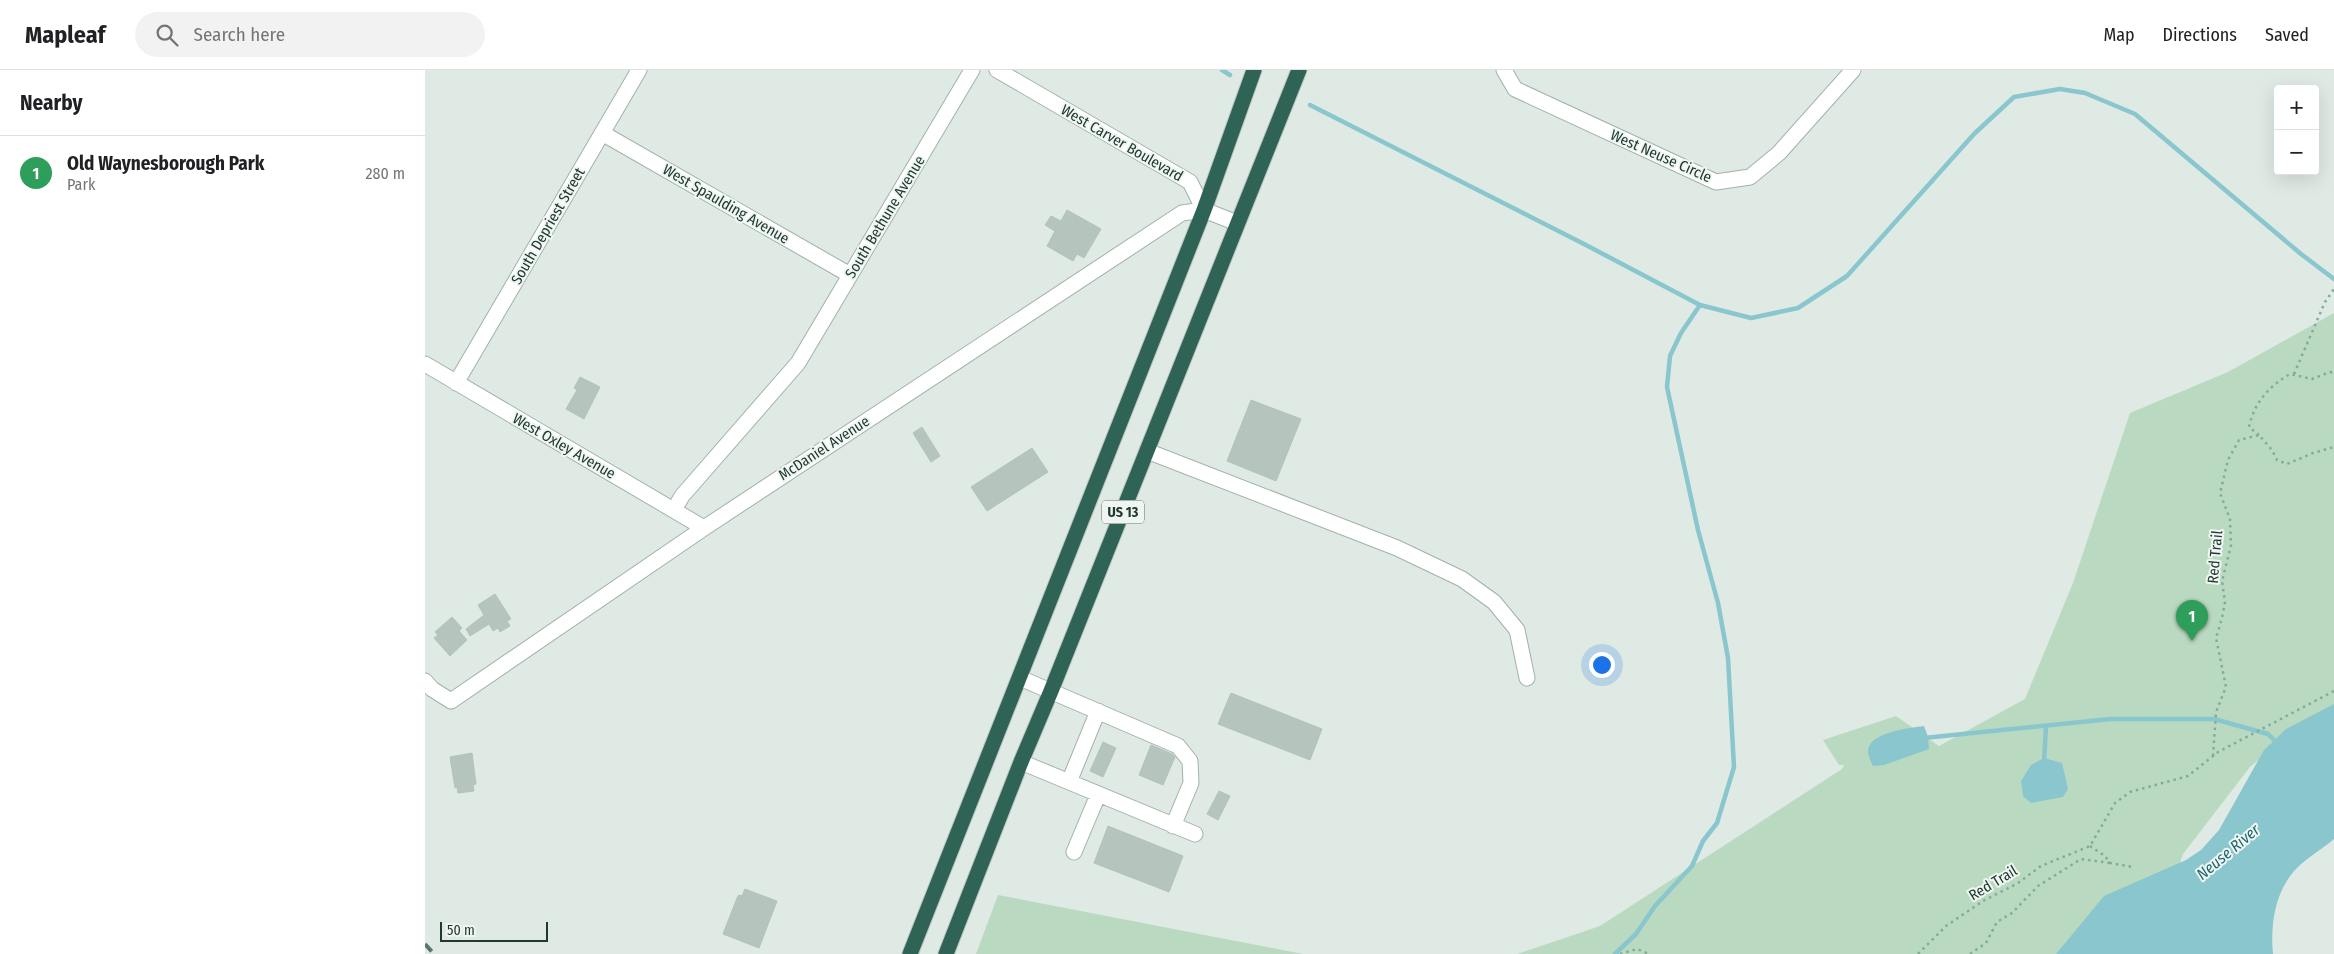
<!DOCTYPE html>
<meta charset="utf-8">
<style>
:root{--surface:#fff;--page:#f2f2f2;--text:#202124;--muted:#757577;--line:#e0e0e0;--accent:#7b483d}
body{margin:0;font-family:"Fira Sans Condensed",sans-serif;background:var(--page);color:var(--text)}
.controls{position:absolute;right:15px;top:15px;display:grid;overflow:hidden;border-radius:5px;box-shadow:0 5px 20px #0002}
.controls button{width:45px;height:45px;display:grid;place-items:center;padding:0;border:0;border-bottom:1px solid var(--line);background:var(--surface);color:var(--text);font:25px sans-serif}
.scale{position:absolute;left:15px;bottom:12px;width:108px;box-sizing:border-box;padding-left:5px;border:2px solid #213931;border-top:0;font-size:14px;line-height:18px;white-space:nowrap;color:#213931;-webkit-text-stroke:4px #eff6f2;paint-order:stroke}
.you{position:absolute;left:1176px;top:594px;width:18px;height:18px;margin:-12px;border:4px solid #fff;border-radius:50%;background:#1a73e8;box-shadow:0 0 0 8px #1a73e833}
.badge{display:grid;place-items:center;width:32px;height:32px;border-radius:50%;background:var(--accent);color:#fff;font-size:16px;font-weight:700}
.pin{position:absolute;translate:-50% -41px;filter:drop-shadow(0 1px 2px #0008)}
.pin::after{content:'';position:absolute;top:26px;width:18px;height:15px;background:inherit;clip-path:polygon(0 0,100% 0,50% 100%)}
.list{margin:0;padding:0;list-style:none}
h2{display:flex;justify-content:space-between;align-items:center;height:65px;margin:0;padding:0 20px;font-size:21px}
h2 small{font-size:16px;font-weight:400;color:var(--muted)}
.list li{display:grid;grid-template-columns:32px 1fr auto;gap:15px;align-items:center;box-sizing:border-box;height:75px;padding:0 20px;border-top:1px solid var(--line)}
.list b{display:block;font-size:19px;white-space:nowrap}
.list p{margin:0;font-size:16px;white-space:nowrap;color:var(--muted)}
.list em{font-size:16px;font-style:normal;color:var(--muted)}
.icon{flex:none;width:28px;height:28px;fill:none;stroke:currentColor;stroke-width:2;stroke-linecap:round;stroke-linejoin:round}
.map{position:relative;flex:none;width:1909px;height:884px;overflow:hidden}
header{display:flex;align-items:center;gap:30px;box-sizing:border-box;height:70px;padding:0 25px;background:var(--surface);border-bottom:1px solid var(--line)}
header strong{font-size:24px}
nav{display:flex;gap:28px;margin-inline-start:auto;font-size:18px}
.search{width:350px;height:45px;background:var(--page);display:flex;align-items:center;gap:12px;box-sizing:border-box;padding:0 18px;border-radius:28px;color:var(--muted);font-size:19px}
main{display:flex}
aside{flex:1;background:var(--surface)}
.map>svg:first-child{display:block}
.green{fill:#b9dac0}
.water{fill:#89c6cd}
.lines{fill:none;stroke-linecap:round;stroke-linejoin:round}
.stream{stroke:#89c6cd;stroke-width:4.5}
.building{fill:#b5c4bd;stroke:#b2c3bb}
.minor-casing{stroke:#a2b1ab;stroke-width:17}
.highway-casing{stroke:#bcc4c1;stroke-width:17}
.path{stroke:#81ac9c;stroke-width:2.5;stroke-dasharray:2.5 4;stroke-linecap:butt}
.minor{stroke:#fff;stroke-width:15}
.highway{stroke:#2e6355;stroke-width:15}
.rail{stroke:#5b756c;stroke-width:4;stroke-dasharray:10 5;stroke-linecap:butt}
.labels{text-anchor:middle;dominant-baseline:central;stroke-width:4;stroke-linejoin:round;paint-order:stroke}
.shield{fill:#eff6f2;stroke:#5f726b;stroke-width:1}
.shield-label{font-size:14px;font-weight:bold;fill:#213931}
.street-label{font-size:15px;fill:#213931;stroke:#eff6f2}
.water-label{font-size:16px;font-style:italic;fill:#1f6871;stroke:#eff6f2}
</style>
<header>
<strong>Mapleaf</strong>
<div class="search"><svg class="icon" aria-label="search" viewBox="0 0 24 24"><circle cx="10" cy="10" r="6"/><path d="M15 15l6 6"/></svg>Search here</div>
<nav><a>Map</a><a>Directions</a><a>Saved</a></nav>
</header>
<main>
<aside>
<h2>Nearby<small></small></h2>
<ul class="list">
<li><span class="badge" style="background:#2e9e5b">1</span><div><b>Old Waynesborough Park</b><p>Park</p></div><em>280 m</em></li>
</ul>
</aside>
<div class="map">
<svg width="1909" height="884" viewBox="0 0 1909 884">
<rect width="100%" height="100%" fill="#dfeae4"/>
<path class="green" d="M1909 243V636L1881 651 1825 697 1758 784 1733 860 1747 884H1092L1175 856 1417 699 1419 695H1414L1398 670 1471 646 1514 676 1600 629 1648 513 1705 343 1803 302Z
M573 825 878 884H551Z"/>
<path class="water" d="M1909 634V769C1897 779 1883 787 1872 798 1850 820 1845 855 1848 884H1631L1679 826 1761 790 1776 780 1794 760 1839 680 1861 659Z
M1499 656 1503 667 1504 679 1459 695 1448 696C1446 692 1443 685 1443 681 1444 662 1485 658 1499 656Z
M1619 688 1637 693 1643 719 1638 727 1606 733 1598 726 1596 711 1606 695Z"/>
<g class="lines">
<path class="stream" d="M797 0 805 5
M885 35 1159 174 1275 235 1326 248 1373 238 1422 206 1549 64 1589 27 1635 19 1660 23 1710 44 1876 184 1909 209
M1499 668 1685 649H1789L1843 664 1850 671 1855 672
M1619 692 1621 656
M1190 884 1211 864 1230 836 1267 796 1278 771 1292 753 1309 697 1303 588 1293 533 1273 460 1242 317 1245 286 1256 263 1275 235"/>
</g>
<path class="building" d="M642 140 676 159 659 188 652 184 648 191 622 176 630 161 620 155 626 146 636 151Z
M155 307 175 317 159 349 141 339 152 320 149 318Z
M826 330 876 349 851 411 802 391Z
M497 357 515 386 506 392 488 363Z
M607 378 623 402 562 441 546 417Z
M70 524 86 549 82 551 85 556 75 562 73 558 68 561 64 554 45 566 41 559 59 545 53 535Z
M27 547 37 558 34 561 42 570 25 586 9 568 13 565 10 562Z
M806 623 897 659 885 690 793 654Z
M678 672 691 678 678 707 665 701Z
M726 675 747 684 750 687 738 715 714 705Z
M47 683 51 714 48 715 49 721 33 723 32 717 30 718 25 687Z
M794 721 805 726 793 750 782 744Z
M683 756 758 786 744 822 669 793Z
M320 819 352 831 334 878 298 864 312 828 314 825 317 826Z"/>
<g class="lines">
<g class="minor-casing">
<path id="minor" d="M572 0 765 112 779 140 812 153
M1079 0 1090 19 1291 112 1325 107 1354 83 1428 0
M177 63 425 205
M0 294 279 458
M31 313 214 0
M722 381 972 478 1037 509 1069 532 1092 560 1102 608
M249 440 257 426 373 293 547 0
M595 608 753 676 765 691 766 713 748 756
M0 611 7 619 26 631 279 458 757 143 779 140
M596 692 770 764
M644 712 673 641
M649 782 673 725"/>
</g>
<g class="highway-casing">
<path id="highway" d="M485 884 779 140 829 0
M521 884 596 692 626 621 874 0"/>
</g>
<path class="path" d="M1869 304 1900 232 1909 219
M1834 365 1824 357C1829 333 1844 316 1865 304L1887 309 1905 302 1909 303
M1788 686 1791 642 1801 617 1791 568 1797 548 1800 532 1797 511 1806 476 1805 449 1795 423 1803 390 1814 370 1834 365 1847 380 1852 390 1862 394 1888 383 1909 377
M1665 776 1680 786 1685 793 1708 797
M1195 884 1212 879 1224 884
M1493 884 1521 856 1558 831 1593 813 1616 796 1665 776 1690 733 1705 722 1763 706 1793 682 1909 621
M1545 884 1561 873 1572 852 1587 843 1613 816 1656 789 1685 793"/>
<use href="#minor" class="minor"/>
<use href="#highway" class="highway"/>
<path class="rail" d="M0 874 9 884"/>
</g>
<g class="labels">
<rect class="shield" x="677" y="430.5" width="42" height="23" rx="4"/>
<g class="shield-label">
<text x="698" y="442">US 13</text>
</g>
<g class="street-label">
<text transform="translate(697 73) rotate(30)">West Carver Boulevard</text>
<text transform="translate(1236 86) rotate(24)">West Neuse Circle</text>
<text transform="translate(301 134) rotate(30)">West Spaulding Avenue</text>
<text transform="translate(460 147) rotate(-59)">South Bethune Avenue</text>
<text transform="translate(123 156) rotate(-60)">South Depriest Street</text>
<text transform="translate(139 376) rotate(30)">West Oxley Avenue</text>
<text transform="translate(399 378) rotate(-33)">McDaniel Avenue</text>
<text transform="translate(1790 487) rotate(-85)">Red Trail</text>
<text transform="translate(1568 813) rotate(-31)">Red Trail</text>
</g>
<g class="water-label">
<text transform="translate(1803 782) rotate(-40)">Neuse River</text>
</g>
</g>
</svg>
<div class="controls">
<button>+</button>
<button>−</button>
</div>
<div class="scale">50 m</div>
<div class="you"></div>
<div class="pin badge" style="left:1767px;top:571px;background:#2e9e5b">1</div>
</div>
</main>
